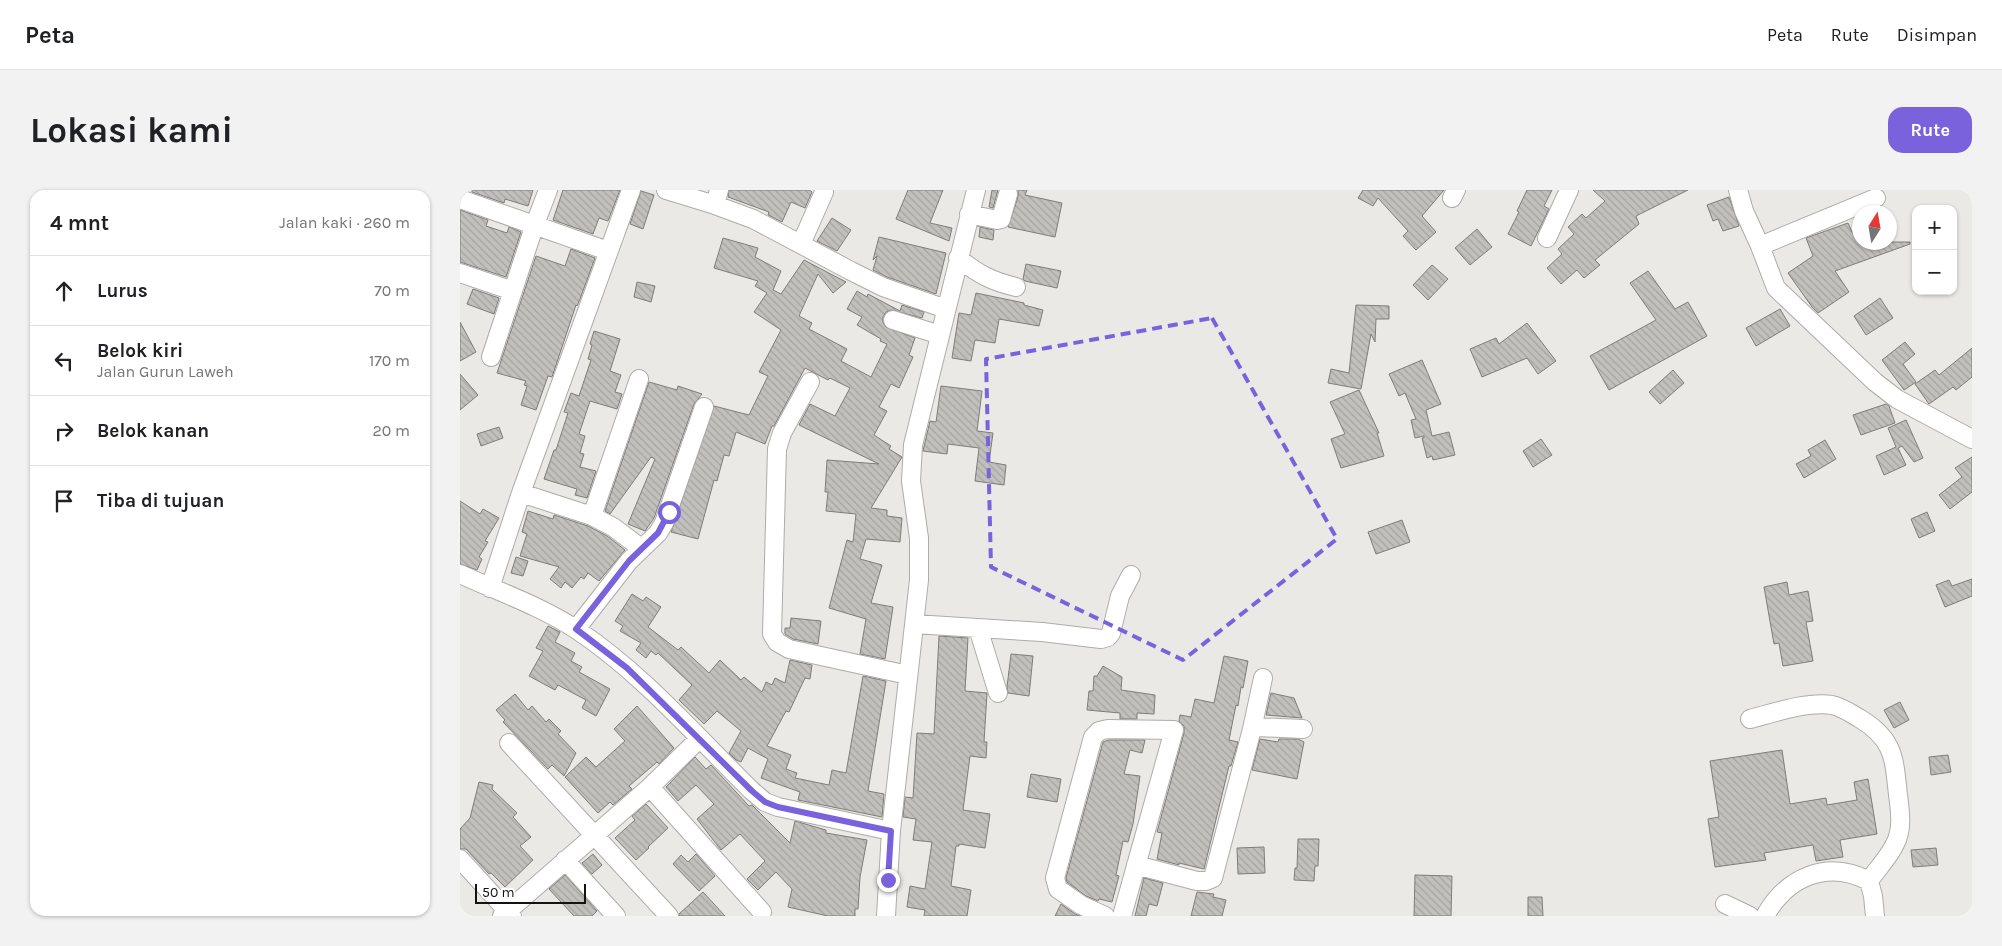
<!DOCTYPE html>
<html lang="id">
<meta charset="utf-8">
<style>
:root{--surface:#fff;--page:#f2f2f2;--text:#202124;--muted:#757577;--line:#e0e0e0;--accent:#7a62dd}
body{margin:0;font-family:Karla,sans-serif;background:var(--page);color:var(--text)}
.controls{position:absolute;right:15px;top:15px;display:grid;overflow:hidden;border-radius:10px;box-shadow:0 1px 4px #0004}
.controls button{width:45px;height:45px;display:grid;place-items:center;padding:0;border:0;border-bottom:1px solid var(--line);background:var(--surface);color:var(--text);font:25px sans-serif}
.compass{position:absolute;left:1392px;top:15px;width:45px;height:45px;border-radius:50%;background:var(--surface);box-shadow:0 1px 4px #0004;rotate:11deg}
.scale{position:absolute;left:15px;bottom:12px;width:111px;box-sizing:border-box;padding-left:5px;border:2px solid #141312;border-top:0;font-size:14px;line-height:18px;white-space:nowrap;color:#141312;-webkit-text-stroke:4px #fff;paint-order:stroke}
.stop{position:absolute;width:15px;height:15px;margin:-11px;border:4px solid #7a62dd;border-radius:50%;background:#fff}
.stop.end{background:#7a62dd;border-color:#fff;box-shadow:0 1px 5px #0008}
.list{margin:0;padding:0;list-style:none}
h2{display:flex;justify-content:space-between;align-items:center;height:65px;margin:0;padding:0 20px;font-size:21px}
h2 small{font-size:16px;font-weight:400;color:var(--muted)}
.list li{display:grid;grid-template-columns:32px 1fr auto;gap:15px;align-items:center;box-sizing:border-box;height:70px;padding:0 20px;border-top:1px solid var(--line)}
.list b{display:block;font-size:19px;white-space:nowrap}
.list p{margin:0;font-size:16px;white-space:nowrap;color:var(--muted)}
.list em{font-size:16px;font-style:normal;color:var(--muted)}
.icon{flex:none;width:28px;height:28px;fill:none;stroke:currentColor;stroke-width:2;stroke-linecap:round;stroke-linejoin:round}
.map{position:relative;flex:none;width:1512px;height:726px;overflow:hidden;border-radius:15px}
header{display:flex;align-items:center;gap:30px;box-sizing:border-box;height:70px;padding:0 25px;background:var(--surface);border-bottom:1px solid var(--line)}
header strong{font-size:24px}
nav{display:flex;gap:28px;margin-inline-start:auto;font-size:18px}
.intro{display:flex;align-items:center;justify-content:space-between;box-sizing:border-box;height:120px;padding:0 30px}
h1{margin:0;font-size:35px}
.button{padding:12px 22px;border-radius:15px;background:var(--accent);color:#fff;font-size:18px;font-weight:700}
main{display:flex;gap:30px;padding:0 30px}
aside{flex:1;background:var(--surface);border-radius:15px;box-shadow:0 1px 4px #0004}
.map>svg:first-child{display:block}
.building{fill:url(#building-back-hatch);stroke:#7f7d7a}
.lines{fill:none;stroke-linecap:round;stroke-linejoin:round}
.minor-casing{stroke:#aeaca9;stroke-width:20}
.minor{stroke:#fff;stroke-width:18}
.route{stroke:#7a62dd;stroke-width:6}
.marked{fill:none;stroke:#7a62dd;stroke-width:4;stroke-dasharray:10 6;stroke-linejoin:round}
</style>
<header>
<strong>Peta</strong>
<nav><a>Peta</a><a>Rute</a><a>Disimpan</a></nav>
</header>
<div class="intro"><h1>Lokasi kami</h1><a class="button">Rute</a></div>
<main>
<aside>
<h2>4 mnt<small>Jalan kaki · 260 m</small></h2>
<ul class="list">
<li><svg class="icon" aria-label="ahead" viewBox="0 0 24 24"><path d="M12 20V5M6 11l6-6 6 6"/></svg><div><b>Lurus</b></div><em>70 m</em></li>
<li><svg class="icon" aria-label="left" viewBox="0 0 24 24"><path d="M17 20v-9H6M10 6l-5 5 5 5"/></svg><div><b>Belok kiri</b><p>Jalan Gurun Laweh</p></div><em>170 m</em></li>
<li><svg class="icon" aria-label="right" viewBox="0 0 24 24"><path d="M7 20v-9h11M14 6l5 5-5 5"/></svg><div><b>Belok kanan</b></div><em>20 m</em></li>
<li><svg class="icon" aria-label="arrive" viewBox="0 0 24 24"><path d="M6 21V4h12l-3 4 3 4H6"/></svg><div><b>Tiba di tujuan</b></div></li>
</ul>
</aside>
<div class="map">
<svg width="1512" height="726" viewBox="0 0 1512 726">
<defs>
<pattern id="building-back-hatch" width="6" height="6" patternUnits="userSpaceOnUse" patternTransform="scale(1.25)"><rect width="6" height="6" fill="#c2c0bc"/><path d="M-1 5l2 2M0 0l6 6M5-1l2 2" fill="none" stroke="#a6a4a1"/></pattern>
</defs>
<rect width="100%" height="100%" fill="#ebe9e5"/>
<path class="building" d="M12 0H73L68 16 45 9 44 13 12 2Z
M103 0H160L148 31 139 28 133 44 93 30Z
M269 0H349L352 2 345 18 331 12 322 32 308 25 309 22 268 7Z
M448 0H483L470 33 492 38 489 51 436 29Z
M532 0H538L533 18 529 17Z
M558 0H567L565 5 602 13 595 47 548 37 558 7Z
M903 0H984L962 26 976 42 956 60 943 46 948 41 918 8 913 16 898 8Z
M1067 0H1092L1084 16 1089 19 1071 56 1048 44 1059 22 1057 21Z
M1133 0H1228L1176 26 1179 34 1135 70 1140 75 1124 88 1117 80 1101 94 1087 78 1102 64 1098 59 1114 44 1108 37 1122 24 1126 28 1145 11Z
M181 1 194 5 183 39 170 34Z
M1269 7 1279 36 1263 41 1258 29 1253 31 1247 15Z
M0 20 28 30 26 36 47 43 49 37 61 42 46 87 0 72Z
M372 28 391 40 377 61 357 51Z
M1388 33 1392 42 1400 39V52H1450V54L1375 81 1389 102 1358 123 1352 117 1328 83 1353 66 1346 48Z
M520 37 534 40 533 50 519 47Z
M1017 39 1032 57 1010 75 995 58Z
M419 47 486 63 476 104 427 87 413 80 417 66 413 70Z
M263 48 298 58 295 67 321 81 313 100 321 104 344 70 386 92 373 103 358 84 339 126 352 133 349 139 387 159 381 171 411 187 427 154 420 151 421 149 397 135 402 127 387 119 397 101 407 107 408 104 440 121 442 115 464 122 462 128 431 120 426 122 423 127V133L426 137 455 148 449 165 453 167 439 198 431 194 419 217 427 221 414 245 431 256 429 259 442 267 411 318 427 320V326L442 328 440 352 406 349 400 369 422 375 411 413 433 417 425 469 400 464 406 429 369 418 387 350 393 352 396 324 366 321 368 302H365L367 270 419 274 339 235 350 214 375 226 390 198 370 188 368 190 345 178 314 236H312L305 254 276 242 269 266 264 265 257 291 254 290 238 349 211 342 254 216 289 225 308 186 299 182 321 140 294 122 307 103 295 96 298 91 254 78Z
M111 59 135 68 120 109 117 116 116 115 92 187 88 186 76 220 61 215 67 196 64 195 66 191 37 183 76 66 105 76Z
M566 74 601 81 597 98 565 91 563 89Z
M972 75 988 89 968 110 953 95Z
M1188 81 1215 119 1228 112 1247 146 1149 200 1130 166 1196 130 1170 93Z
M177 92 195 96 191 112 174 107Z
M13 99 39 108 34 124 7 114Z
M516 103 564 113V115L583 120 579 136 539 129 535 153 515 150 511 171 492 168 499 123 511 125Z
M1420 108 1433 128 1406 145 1394 126Z
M896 115 929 116V129H916L915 152 911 144 901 199 868 193 871 179 889 183Z
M1320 119 1330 136 1296 156 1286 138Z
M0 132 16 162 0 171Z
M1067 133 1096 171 1078 184 1067 168 1022 187 1010 159 1036 148 1039 154Z
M134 141 160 149 150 181 161 185 155 202 162 204 157 219 130 211 119 244 125 246 120 263 124 264 120 277 136 281 127 308 115 305 117 299 84 289 94 260H96L108 223 104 222 111 203 119 206 131 170 128 169 132 155 130 154Z
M1445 152 1455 164 1443 174 1456 192 1444 200 1422 170Z
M1512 158V187L1496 200 1493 197 1469 214 1455 194 1475 180 1479 185Z
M962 170 981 214 966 220 972 246 989 242 995 265 973 270 972 266 967 268 962 248H964V246L955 248 951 230 956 229 945 203 939 206 929 184Z
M1213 180 1224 193 1200 214 1189 202Z
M0 184 18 205 0 220Z
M189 192 217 200 218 196 242 204 234 214 194 328 185 341 168 334 195 269 191 267 150 324 145 321Z
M481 196 522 201 517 241 533 243 529 272 546 275 544 295 515 291 519 258 488 254 487 264 463 261 470 231 476 232Z
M899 200 919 243H917L924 266 881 278 871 249 885 244 870 212Z
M1426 214 1429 216 1435 233 1401 245 1393 225Z
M1446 230 1463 268 1454 272 1442 256 1438 258 1446 275 1424 285 1416 266 1436 257 1428 238Z
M39 237 43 248 21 256 17 244Z
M1081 249 1092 265 1073 277 1063 261Z
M1365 250 1376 269 1344 288 1336 274 1351 266 1348 260Z
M1512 267V302L1490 319 1479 305 1502 287 1495 278Z
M0 311 20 324 23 319 39 328 25 351 28 352 19 367 22 369 17 380 0 374Z
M68 321 93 329 94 325 128 336 147 346 165 360 139 391 128 383 124 389 121 387 112 398 105 392 101 398 90 389 99 377 60 366 67 344 62 342Z
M1467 322 1475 341 1459 348 1451 329Z
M942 330 950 352 916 364 908 342Z
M56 367 68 371 63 386 51 383Z
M1512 389V406L1485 417 1476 395 1489 390 1492 396Z
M1327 392 1329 405 1348 401 1353 431 1346 432 1353 471 1323 476 1319 453 1314 454 1304 397Z
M172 404 183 411 186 407 201 417 188 437 218 460 221 457 249 483 260 470 281 490 284 487 302 502 306 492 312 495 315 488 325 493 330 470 352 475 350 489 345 488 329 522 326 521 307 556 331 565 326 579 337 583 335 588 369 595 372 580 386 583 403 486 426 491 408 601 424 604 422 627 338 610 340 602 301 588 308 569 288 558 281 572 276 570 269 563 281 541 257 521 244 534 219 510 232 495 198 463 196 465 191 461 186 468 176 460 181 453 160 441 163 436 155 431Z
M331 428 361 431 358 454 333 449 325 444V438H330Z
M88 436 100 442 95 452 115 463 111 471 122 477 119 482 150 499 136 526 122 518 126 510 98 495 95 500 69 486 83 461 76 458Z
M479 446 508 448 505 501 527 503 524 552H527L526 568 510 566 503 620 530 624 525 658 499 654V656H496L491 696 511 700 507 726H464L465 720 447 717 450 696 465 699 472 652 453 650 456 629 443 627 445 607 453 608 457 543 474 544Z
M551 464 573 466 569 506 548 503 547 497Z
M764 466 788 471 783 498 781 497 778 516 776 515 769 550 778 552 771 576H769L744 679 719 673V675L697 669 702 643 697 642 724 543V536L719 531 720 525 731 527 735 509 754 513Z
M643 476 662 487 661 500 695 505 694 524 677 523V529H660V523L627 520 629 501H633L634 486H637Z
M811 503 834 508 842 528 806 525Z
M55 504 68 520 72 516 86 532 89 529 101 541 98 544 116 563 104 586 92 575 88 579 43 532 45 530 36 520Z
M1440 512 1449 530 1434 538 1424 520Z
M177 516 214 558 199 574 197 572 169 596 172 599 153 615 150 612 138 623 105 587 126 567 136 577 165 551 154 539Z
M800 549 818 552 819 549H838L844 552 837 589 792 580Z
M649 550H685L682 563 670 560 664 584 680 586 673 634 668 652 663 651 656 685 659 686 652 712 639 709 638 711 626 706 607 692 606 688 643 552Z
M1322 560 1330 614 1366 608 1367 615 1397 610 1394 592 1408 589 1417 644 1380 650 1383 667 1356 671 1353 655 1304 663 1306 670 1255 677 1248 629 1259 627 1250 571Z
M1488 565 1491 582 1471 585 1469 567Z
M235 567 246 579 251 575 289 616 292 615 330 653 335 631 366 640V643L407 650 400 687 398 719H395V726H368L328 717 332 699 316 682 298 700 287 689 305 671 280 644 261 660 237 629 254 614 236 595 218 611 206 597Z
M571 584 601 589 597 612 567 607Z
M19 592 33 595 32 599 57 623 53 627 71 647 60 656 73 670 45 697 31 683 29 684 6 659H0V639L10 628Z
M186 614 208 638 188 657 189 658 176 670 155 648 175 630 172 626Z
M838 649H859L858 676H855L854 691 834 690 835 678H837Z
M804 657 805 683 778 684 777 658Z
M1476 658 1478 675 1453 677 1451 660Z
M133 664 142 675 132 684 122 673Z
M236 664 255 686 239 701 213 674 221 665 228 672Z
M105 685 137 721 132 726H114L89 699Z
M955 685 992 686 991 726H954Z
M684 688 703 693 697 716 689 714 686 726H675Z
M243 702 265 726H219V724Z
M737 702 754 704 753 707 766 710 762 726H731Z
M1068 707H1082L1083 726H1068Z
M601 714 615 724 620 726H595Z"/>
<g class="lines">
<g class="minor-casing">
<path id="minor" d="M206 0 255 15 293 29 391 81 423 97 486 119
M1278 0 1284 21 1300 56 1316 98 1415 192 1437 209 1512 249
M992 8 996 0
M0 9 148 61
M255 15 259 0
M509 24 537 30 541 29 548 4
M1087 48 1109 0
M341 54 364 2
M1300 56 1416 8
M498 68C518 84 531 91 556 97
M0 83 53 101
M433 130 480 145
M31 167 75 34 88 0
M350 192 322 243 317 259 312 444 317 452 329 459 448 485
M61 303 132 326 153 337 181 358
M132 326 179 189
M0 384C39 402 81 416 117 440 183 484 236 546 292 601L305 612 318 617 431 641
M30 398 61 303 171 0
M454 434 582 442 641 449 648 447 651 443 660 406 671 385
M518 438 538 503
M116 439 169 371 198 343 204 333 244 217
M1290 529C1313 523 1348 511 1372 515 1382 517 1390 523 1399 528 1434 549 1434 567 1438 605 1440 620 1443 639 1435 654 1429 667 1417 679 1409 691L1413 706 1415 726
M792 539 803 488
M49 553 209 726
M190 597 302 722
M0 669 52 726
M105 670 156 726
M676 675 737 691H746L753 688 792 539 797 537 843 539
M1265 714 1290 726
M42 726 190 597 239 549
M426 726 431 641 459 390V348L451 291 453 255 516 0
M645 726 621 715 598 699 595 688 633 547 639 541 648 539 714 540 662 726
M1305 726C1327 687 1367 669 1409 691"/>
</g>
<use href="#minor" class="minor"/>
</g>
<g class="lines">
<path class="route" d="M209 322 198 343 169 371 116 439 167 478 292 601 305 612 318 617 431 641 428 690"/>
</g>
<path class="marked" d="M752 128 877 349 723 470 531 377 526 169Z"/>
</svg>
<div class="controls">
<button>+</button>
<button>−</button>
</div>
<svg class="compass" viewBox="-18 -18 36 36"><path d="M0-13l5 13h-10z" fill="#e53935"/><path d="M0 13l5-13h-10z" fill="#757577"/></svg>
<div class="scale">50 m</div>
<div class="stop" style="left:209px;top:322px"></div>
<div class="stop end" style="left:428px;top:690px"></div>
</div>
</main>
